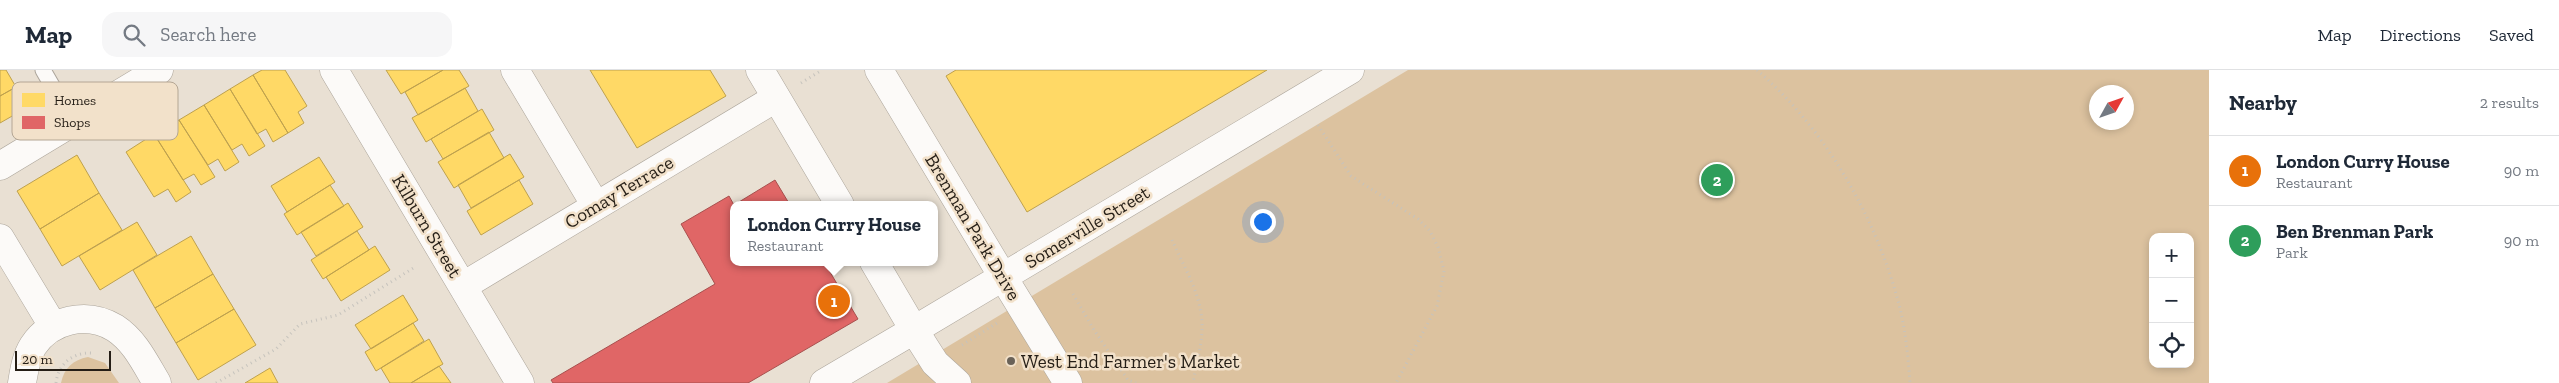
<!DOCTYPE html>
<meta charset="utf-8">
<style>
:root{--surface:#fff;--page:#f6f6f7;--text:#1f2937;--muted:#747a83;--line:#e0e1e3;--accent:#7c3aed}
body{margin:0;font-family:"Zilla Slab",serif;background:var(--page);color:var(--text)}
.controls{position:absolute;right:15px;bottom:15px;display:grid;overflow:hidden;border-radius:10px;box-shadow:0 2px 8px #0003}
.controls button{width:45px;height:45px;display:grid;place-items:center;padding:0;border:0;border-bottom:1px solid var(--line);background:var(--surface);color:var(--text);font:25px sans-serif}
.compass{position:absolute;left:2089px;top:15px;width:45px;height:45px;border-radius:50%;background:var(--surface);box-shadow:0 2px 8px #0003;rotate:50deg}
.scale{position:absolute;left:15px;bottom:12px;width:96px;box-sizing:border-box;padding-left:5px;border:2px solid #251e16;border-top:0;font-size:14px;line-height:18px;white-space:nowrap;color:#251e16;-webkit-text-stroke:4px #f2e1ca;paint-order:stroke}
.you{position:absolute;left:1262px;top:151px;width:18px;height:18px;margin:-12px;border:4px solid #fff;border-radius:50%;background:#1a73e8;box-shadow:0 0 0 8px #1a73e833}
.badge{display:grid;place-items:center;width:32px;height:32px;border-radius:50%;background:var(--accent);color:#fff;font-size:16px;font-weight:700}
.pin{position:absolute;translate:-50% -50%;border:2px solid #fff;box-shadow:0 1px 5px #0006}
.popup{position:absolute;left:730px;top:131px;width:208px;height:65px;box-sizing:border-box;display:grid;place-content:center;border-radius:10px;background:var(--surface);filter:drop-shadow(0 1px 4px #0005);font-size:16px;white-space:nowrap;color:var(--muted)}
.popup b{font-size:19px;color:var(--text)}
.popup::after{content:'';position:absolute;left:50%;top:100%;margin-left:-10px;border:10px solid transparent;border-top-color:var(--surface)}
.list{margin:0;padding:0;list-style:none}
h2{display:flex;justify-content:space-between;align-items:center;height:65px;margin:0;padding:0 20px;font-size:21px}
h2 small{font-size:16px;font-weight:400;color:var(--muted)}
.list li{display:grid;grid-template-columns:32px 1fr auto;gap:15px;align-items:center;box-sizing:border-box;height:70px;padding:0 20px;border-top:1px solid var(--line)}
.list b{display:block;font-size:19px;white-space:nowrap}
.list p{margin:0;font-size:16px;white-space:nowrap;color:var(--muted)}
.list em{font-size:16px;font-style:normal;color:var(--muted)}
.icon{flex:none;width:28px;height:28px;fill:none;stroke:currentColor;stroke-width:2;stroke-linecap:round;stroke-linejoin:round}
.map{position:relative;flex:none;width:2209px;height:313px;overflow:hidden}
header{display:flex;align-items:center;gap:30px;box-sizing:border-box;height:70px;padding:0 25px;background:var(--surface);border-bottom:1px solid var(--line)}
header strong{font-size:24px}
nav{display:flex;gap:28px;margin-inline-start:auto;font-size:18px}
.search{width:350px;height:45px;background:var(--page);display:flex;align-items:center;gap:12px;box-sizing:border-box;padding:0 18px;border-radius:15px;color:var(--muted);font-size:19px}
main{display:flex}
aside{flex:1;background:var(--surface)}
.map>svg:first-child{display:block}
.green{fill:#dcc29f;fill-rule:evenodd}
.homes{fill:#ffd966;stroke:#bea14e}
.shops{fill:#e06666;stroke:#a8504e}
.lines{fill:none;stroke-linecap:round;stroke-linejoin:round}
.service-casing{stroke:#aca59b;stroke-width:17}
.minor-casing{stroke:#aca59b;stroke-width:29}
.tertiary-casing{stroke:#aca59b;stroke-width:29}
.path{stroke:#c6c3bd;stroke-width:3;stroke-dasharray:1 4;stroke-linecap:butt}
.service{stroke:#fcfaf8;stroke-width:15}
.minor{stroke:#fcfaf8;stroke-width:28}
.tertiary{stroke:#fcfaf8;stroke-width:28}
.poi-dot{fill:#6a6258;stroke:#f2e1ca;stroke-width:2}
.labels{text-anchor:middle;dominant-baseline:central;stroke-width:5;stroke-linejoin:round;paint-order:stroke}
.street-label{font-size:19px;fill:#251e16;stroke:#f2e1ca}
.poi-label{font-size:19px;fill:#251e16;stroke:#f2e1ca;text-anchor:start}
.key{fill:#f2e1ca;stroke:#b4a694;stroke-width:1}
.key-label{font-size:14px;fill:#251e16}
</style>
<header>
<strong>Map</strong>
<div class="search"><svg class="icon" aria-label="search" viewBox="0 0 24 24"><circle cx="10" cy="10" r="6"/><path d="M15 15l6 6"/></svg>Search here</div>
<nav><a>Map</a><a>Directions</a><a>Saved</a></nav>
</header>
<main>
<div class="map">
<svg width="2209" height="313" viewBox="0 0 2209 313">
<rect width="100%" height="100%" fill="#e9e0d3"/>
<path class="green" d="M1408 0H2209V313H887ZM2096 22H2126V52H2096ZM2153 167H2190V294H2153Z
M88 287 105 293 119 313H61C64 298 73 290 88 287Z"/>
<path class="homes" d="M0 0H6L16 17 0 26Z
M262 0H285L307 36 298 42 304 53 288 63 253 5Z
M386 0H443L401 24Z
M443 0H459L469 16 418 45 405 22Z
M590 0H710L726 26 637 78Z
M956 0H1267L1027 142 946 6Z
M253 5 288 63 273 72 266 59 257 64 230 19Z
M16 17 28 37 0 53V26Z
M465 18 478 41 426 72 412 48Z
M230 19 265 76 249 86 242 74 232 80 204 35Z
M204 35 239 92 225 101 218 89 208 95 179 50Z
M482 39 494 60 443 89 431 69Z
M179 50 215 107 201 115 194 104 183 110 154 64Z
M489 62 504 88 454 118 438 92Z
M154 64 191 122 176 132 168 119 154 127 126 82Z
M510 84 524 107 471 138 458 115Z
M77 85 99 123 40 159 17 121Z
M319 87 335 112 287 142 271 116Z
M519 110 533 134 481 165 467 141Z
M330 115 344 136 297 165 284 144Z
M99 123 122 160 62 196 40 159Z
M348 133 363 157 316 186 301 162Z
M137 152 157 185 100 220 79 186Z
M357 161 369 180 323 209 311 190Z
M191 166 213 204 155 238 133 200Z
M375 176 390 200 341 231 326 207Z
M213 204 234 239 176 273 155 238Z
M403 225 418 250 371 279 355 255Z
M234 239 256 275 198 310 176 273Z
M413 253 424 271 376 301 365 282Z
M429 269 443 294 411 313H390L381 298Z
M439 296 451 313H411Z
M270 298 278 313H245Z"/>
<path class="shops" d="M775 110 790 135H734V192H824L858 249 748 313H553L551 310 715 214 681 154 729 126 734 135Z"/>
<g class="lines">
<g class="service-casing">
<path id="service" d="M43 0 73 52"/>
</g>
<g class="minor-casing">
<path id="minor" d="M334 0 520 313
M515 0 596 136
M0 96 159 0
M0 168 53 256
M1003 207 1068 313
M463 216 776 28
M22 313C24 301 26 287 33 276 51 249 87 241 115 258 135 271 145 293 157 313
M824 313 914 260 935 293 957 313"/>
</g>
<g class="tertiary-casing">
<path id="tertiary" d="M760 0 840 135
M879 0 1003 207
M874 192 914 260 1350 0"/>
</g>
<path class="path" d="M1757 0C1824 58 1873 142 1897 227 1905 255 1908 284 1910 313
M801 13 822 0
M1318 55 1351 106 1418 149 1430 161 1438 177 1444 201 1437 236 1396 313
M1172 170C1182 193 1197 217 1201 243 1205 266 1197 290 1193 313
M1073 224 1094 260 1128 310 1136 313
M962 275 997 253
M56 313C58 294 73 282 92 283
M216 313 276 279 300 254 338 245 415 197"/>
<use href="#service" class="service"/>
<use href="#minor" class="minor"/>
<use href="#tertiary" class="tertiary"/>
</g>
<circle class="poi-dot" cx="1011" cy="291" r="5"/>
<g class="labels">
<g class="street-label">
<text transform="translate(619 122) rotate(-31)">Comay Terrace</text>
<text transform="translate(427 156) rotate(59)">Kilburn Street</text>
<text transform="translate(973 157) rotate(59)">Brenman Park Drive</text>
<text transform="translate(1087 157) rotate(-31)">Somerville Street</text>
</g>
<g class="poi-label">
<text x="1021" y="291">West End Farmer's Market</text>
</g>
</g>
<rect x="12" y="12" width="166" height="58" rx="8" class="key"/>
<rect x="22" y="23" width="23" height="14" fill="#ffd966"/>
<rect x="22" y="46" width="23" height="13" fill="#e06666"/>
<g class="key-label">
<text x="54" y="35">Homes</text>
<text x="54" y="57">Shops</text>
</g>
</svg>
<div class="controls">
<button>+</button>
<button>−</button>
<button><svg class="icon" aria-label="locate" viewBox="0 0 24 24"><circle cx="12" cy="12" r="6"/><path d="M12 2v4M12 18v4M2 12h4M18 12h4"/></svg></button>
</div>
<svg class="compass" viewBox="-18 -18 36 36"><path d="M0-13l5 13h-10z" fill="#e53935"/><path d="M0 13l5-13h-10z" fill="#747a83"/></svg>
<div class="scale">20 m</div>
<div class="you"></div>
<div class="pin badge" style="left:834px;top:231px;background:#e8710a">1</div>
<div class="popup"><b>London Curry House</b>Restaurant</div>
<div class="pin badge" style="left:1717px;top:110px;background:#2e9e5b">2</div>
</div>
<aside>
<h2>Nearby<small>2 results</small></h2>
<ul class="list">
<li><span class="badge" style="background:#e8710a">1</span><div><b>London Curry House</b><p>Restaurant</p></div><em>90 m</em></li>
<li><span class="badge" style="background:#2e9e5b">2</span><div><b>Ben Brenman Park</b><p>Park</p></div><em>90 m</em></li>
</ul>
</aside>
</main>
